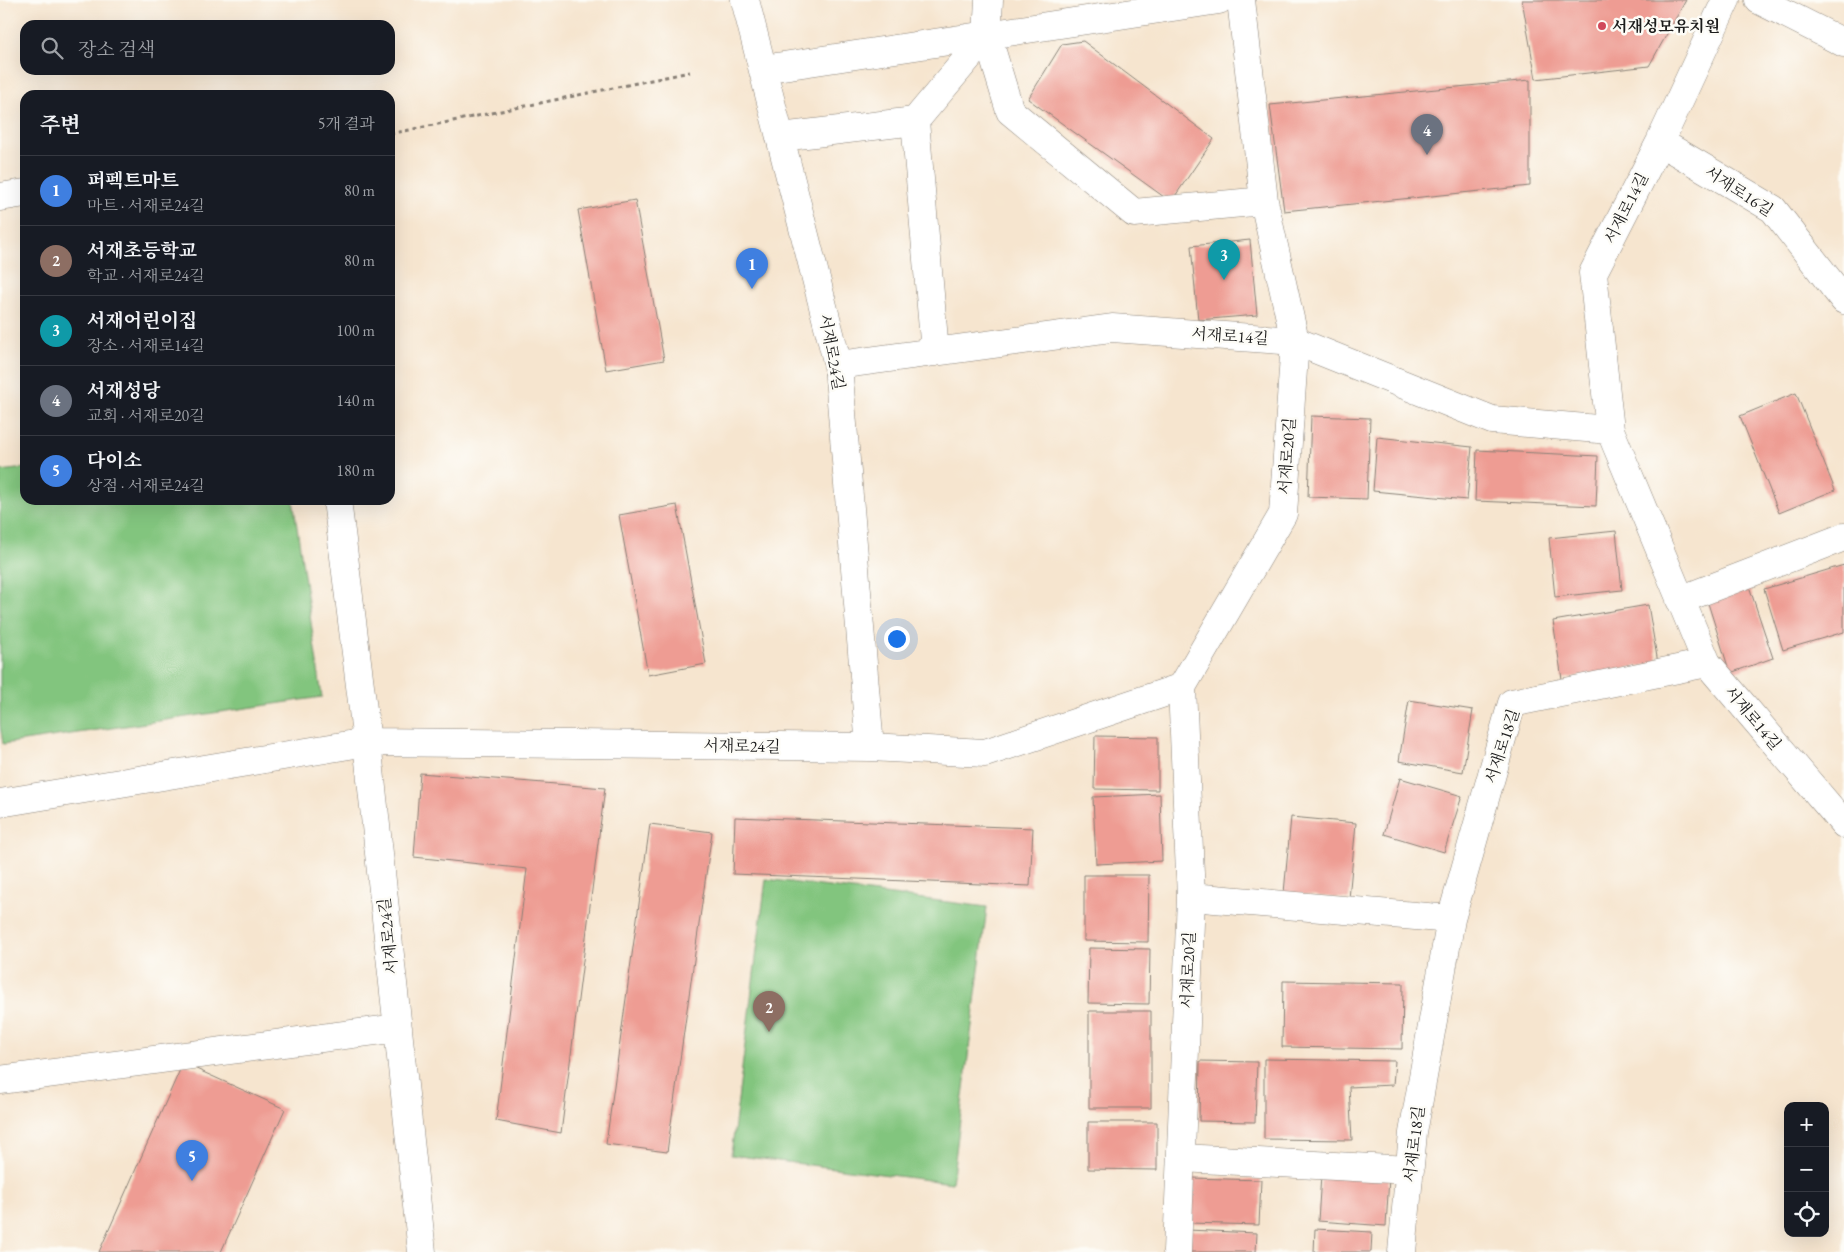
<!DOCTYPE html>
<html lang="ko">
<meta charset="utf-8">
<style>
:root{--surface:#171b24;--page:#242831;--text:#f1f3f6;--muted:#9ea1a6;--line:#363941;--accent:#ea580c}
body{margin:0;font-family:"EB Garamond","Noto Serif KR",serif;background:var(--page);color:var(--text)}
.controls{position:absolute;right:15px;bottom:15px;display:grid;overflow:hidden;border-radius:10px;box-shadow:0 5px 20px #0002}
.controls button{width:45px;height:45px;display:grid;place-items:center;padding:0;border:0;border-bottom:1px solid var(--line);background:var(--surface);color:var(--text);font:25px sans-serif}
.you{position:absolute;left:896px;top:638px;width:18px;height:18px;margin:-12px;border:4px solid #fff;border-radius:50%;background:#1a73e8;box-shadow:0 0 0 8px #1a73e833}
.badge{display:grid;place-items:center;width:32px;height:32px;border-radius:50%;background:var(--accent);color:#fff;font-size:16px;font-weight:700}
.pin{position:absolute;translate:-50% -41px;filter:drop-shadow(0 1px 2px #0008)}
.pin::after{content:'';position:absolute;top:26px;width:18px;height:15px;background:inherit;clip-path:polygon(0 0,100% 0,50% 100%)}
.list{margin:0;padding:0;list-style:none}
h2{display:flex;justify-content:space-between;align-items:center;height:65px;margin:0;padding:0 20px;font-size:21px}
h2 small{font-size:16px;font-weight:400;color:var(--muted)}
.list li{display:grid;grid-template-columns:32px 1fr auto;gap:15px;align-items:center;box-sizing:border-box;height:70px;padding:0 20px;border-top:1px solid var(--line)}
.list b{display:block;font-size:19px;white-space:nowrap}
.list p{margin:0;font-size:16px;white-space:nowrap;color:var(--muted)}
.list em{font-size:16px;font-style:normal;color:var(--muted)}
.icon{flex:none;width:28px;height:28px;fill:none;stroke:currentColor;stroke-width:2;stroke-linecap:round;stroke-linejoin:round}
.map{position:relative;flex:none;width:1844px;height:1252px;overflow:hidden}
.search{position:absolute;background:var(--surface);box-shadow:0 5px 20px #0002;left:20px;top:20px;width:375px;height:55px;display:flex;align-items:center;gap:12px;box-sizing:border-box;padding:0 18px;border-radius:15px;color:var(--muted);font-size:19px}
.panel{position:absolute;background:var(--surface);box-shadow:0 5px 20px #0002;left:20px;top:90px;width:375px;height:415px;border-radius:15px}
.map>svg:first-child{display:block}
.green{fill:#82c57e;stroke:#4f704d}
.building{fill:#ee9c93}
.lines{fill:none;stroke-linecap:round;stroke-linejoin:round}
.minor-casing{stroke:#898076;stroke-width:29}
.path{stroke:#898076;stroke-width:3;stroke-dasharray:4 4;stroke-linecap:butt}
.minor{stroke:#fff;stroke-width:28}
.poi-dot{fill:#d1495b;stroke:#fdfcf7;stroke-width:2}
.labels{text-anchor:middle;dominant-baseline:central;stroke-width:5;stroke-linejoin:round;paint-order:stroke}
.poi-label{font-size:16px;font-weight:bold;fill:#1c1c1c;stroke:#fdfcf7;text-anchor:start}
.street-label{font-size:16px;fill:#1c1c1c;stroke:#fdfcf7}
</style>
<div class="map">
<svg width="1844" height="1252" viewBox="0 0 1844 1252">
<rect width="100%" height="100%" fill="#fdfcf7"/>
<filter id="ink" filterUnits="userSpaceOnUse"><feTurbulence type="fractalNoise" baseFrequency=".02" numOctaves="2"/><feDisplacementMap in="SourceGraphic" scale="10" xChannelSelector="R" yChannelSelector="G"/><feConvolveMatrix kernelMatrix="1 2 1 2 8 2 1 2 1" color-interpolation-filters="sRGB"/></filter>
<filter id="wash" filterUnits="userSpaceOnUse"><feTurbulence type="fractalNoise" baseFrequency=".0096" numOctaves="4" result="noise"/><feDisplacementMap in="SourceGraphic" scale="20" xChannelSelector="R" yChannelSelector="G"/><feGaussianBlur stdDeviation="1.12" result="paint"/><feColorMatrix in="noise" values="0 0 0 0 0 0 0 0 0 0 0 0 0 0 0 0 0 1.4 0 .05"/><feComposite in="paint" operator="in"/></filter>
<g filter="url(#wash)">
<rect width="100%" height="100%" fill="#f6e5cf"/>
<path class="green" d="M25 468V500H293L322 697 3 744 0 725V471Z
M766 879 987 907 952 1183 731 1155Z"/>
<g id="blocks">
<path class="building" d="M1522 0H1686L1649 66 1536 79Z
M1083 41 1214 139 1171 202 1028 99 1062 44Z
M1530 80V186L1284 211 1270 105Z
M635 200 664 360 606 370 578 210Z
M1250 240 1257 315 1198 320 1191 246Z
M1796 393 1835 490 1779 513 1740 416Z
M1311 416 1370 418 1367 499 1308 497Z
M1377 437 1472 447 1467 500 1373 491Z
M1477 450 1598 456 1596 506 1475 501Z
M677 505 706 664 648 675 619 515Z
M1616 531 1622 590 1555 597 1549 538Z
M1844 565V632L1783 650 1764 589Z
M1749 586 1773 658 1730 673 1707 600Z
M1648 605 1658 663 1562 679 1553 621Z
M1409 700 1473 710 1463 772 1399 761Z
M1095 736 1158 737V790L1094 789Z
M420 773 605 788 561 1133 496 1121 527 869 414 857Z
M1400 778 1462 796 1444 852 1384 834Z
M1160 794 1162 861 1096 864 1093 797Z
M735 817 1033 828 1030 886 733 874Z
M1291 817 1356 823 1349 899 1284 893Z
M650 824 712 832 667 1152 606 1144Z
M1084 875H1149L1148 942 1084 941Z
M1089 948 1150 949 1149 1004 1088 1003Z
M1283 981 1403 983 1402 1049 1282 1047Z
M1089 1011H1151V1108H1089Z
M1264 1059 1395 1061 1393 1085 1349 1087 1352 1140 1264 1139Z
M1200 1061 1257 1062 1255 1122 1199 1121Z
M183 1063 285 1109 221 1252H99Z
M1088 1122H1157V1170L1088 1169Z
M1321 1175 1389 1178 1386 1226 1318 1221Z
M1192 1178 1261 1180 1259 1225 1190 1223Z
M1315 1229 1372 1232 1371 1252H1314Z
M1187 1230 1257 1233 1256 1252H1186Z"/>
</g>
</g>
<g filter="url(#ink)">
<use href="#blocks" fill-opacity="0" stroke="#898076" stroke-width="1"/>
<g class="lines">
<g class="minor-casing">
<path id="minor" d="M745 0 838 365 870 747
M989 0 987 35 1010 111 1134 213 1264 201
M1759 0 1844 43
M763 69 1219 0
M915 121 987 35
M781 137 915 121 935 352
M1660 142 1773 209 1844 300
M0 197 25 193
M838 365 1112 328 1295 341 1492 420 1610 430 1707 663 1844 824
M1610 430 1593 273 1660 142 1726 0
M337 500 367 742 422 1252
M1680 600 1844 537
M0 803 367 742 870 747 985 753 1182 687
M1191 897 1451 919
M0 1080 398 1028
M1181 1158 1410 1170
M1177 1252 1191 897 1182 687 1283 514 1295 341 1264 201 1241 0
M1402 1252 1413 1133 1451 919 1512 703 1707 663"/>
</g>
<path class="path" d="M390 134 690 72"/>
<use href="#minor" class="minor"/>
</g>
</g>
<circle class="poi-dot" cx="1602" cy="26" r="5"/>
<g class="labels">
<g class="poi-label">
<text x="1612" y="26">서재성모유치원</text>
</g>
<g class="street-label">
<text transform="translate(1739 191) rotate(33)">서재로16길</text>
<text transform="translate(1626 208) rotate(-63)">서재로14길</text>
<text transform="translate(1230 336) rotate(4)">서재로14길</text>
<text transform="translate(832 352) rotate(79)">서재로24길</text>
<text transform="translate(1287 456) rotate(-86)">서재로20길</text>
<text transform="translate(1753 718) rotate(50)">서재로14길</text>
<text transform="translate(742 746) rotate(1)">서재로24길</text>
<text transform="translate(1502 746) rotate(-72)">서재로18길</text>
<text transform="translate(388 936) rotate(-96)">서재로24길</text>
<text transform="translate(1188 970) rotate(-88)">서재로20길</text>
<text transform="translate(1414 1144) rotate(-83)">서재로18길</text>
</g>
</g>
</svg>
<div class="controls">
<button>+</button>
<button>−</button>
<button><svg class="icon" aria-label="locate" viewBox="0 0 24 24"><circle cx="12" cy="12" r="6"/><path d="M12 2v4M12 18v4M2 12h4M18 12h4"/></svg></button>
</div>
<div class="you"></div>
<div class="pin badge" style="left:752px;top:289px;background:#3f7fe0">1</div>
<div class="pin badge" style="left:769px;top:1032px;background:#8d6e63">2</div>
<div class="pin badge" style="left:1224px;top:280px;background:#0f9aa8">3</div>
<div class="pin badge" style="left:1427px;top:155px;background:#6b7280">4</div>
<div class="pin badge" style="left:192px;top:1181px;background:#3f7fe0">5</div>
<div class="search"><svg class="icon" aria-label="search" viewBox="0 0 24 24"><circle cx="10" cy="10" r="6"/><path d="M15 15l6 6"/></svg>장소 검색</div>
<section class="panel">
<h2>주변<small>5개 결과</small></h2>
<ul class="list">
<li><span class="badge" style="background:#3f7fe0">1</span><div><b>퍼펙트마트</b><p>마트 · 서재로24길</p></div><em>80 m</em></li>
<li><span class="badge" style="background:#8d6e63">2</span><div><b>서재초등학교</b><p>학교 · 서재로24길</p></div><em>80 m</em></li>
<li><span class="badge" style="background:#0f9aa8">3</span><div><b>서재어린이집</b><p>장소 · 서재로14길</p></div><em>100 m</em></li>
<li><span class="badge" style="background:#6b7280">4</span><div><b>서재성당</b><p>교회 · 서재로20길</p></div><em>140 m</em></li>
<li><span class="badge" style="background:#3f7fe0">5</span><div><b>다이소</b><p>상점 · 서재로24길</p></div><em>180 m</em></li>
</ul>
</section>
</div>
